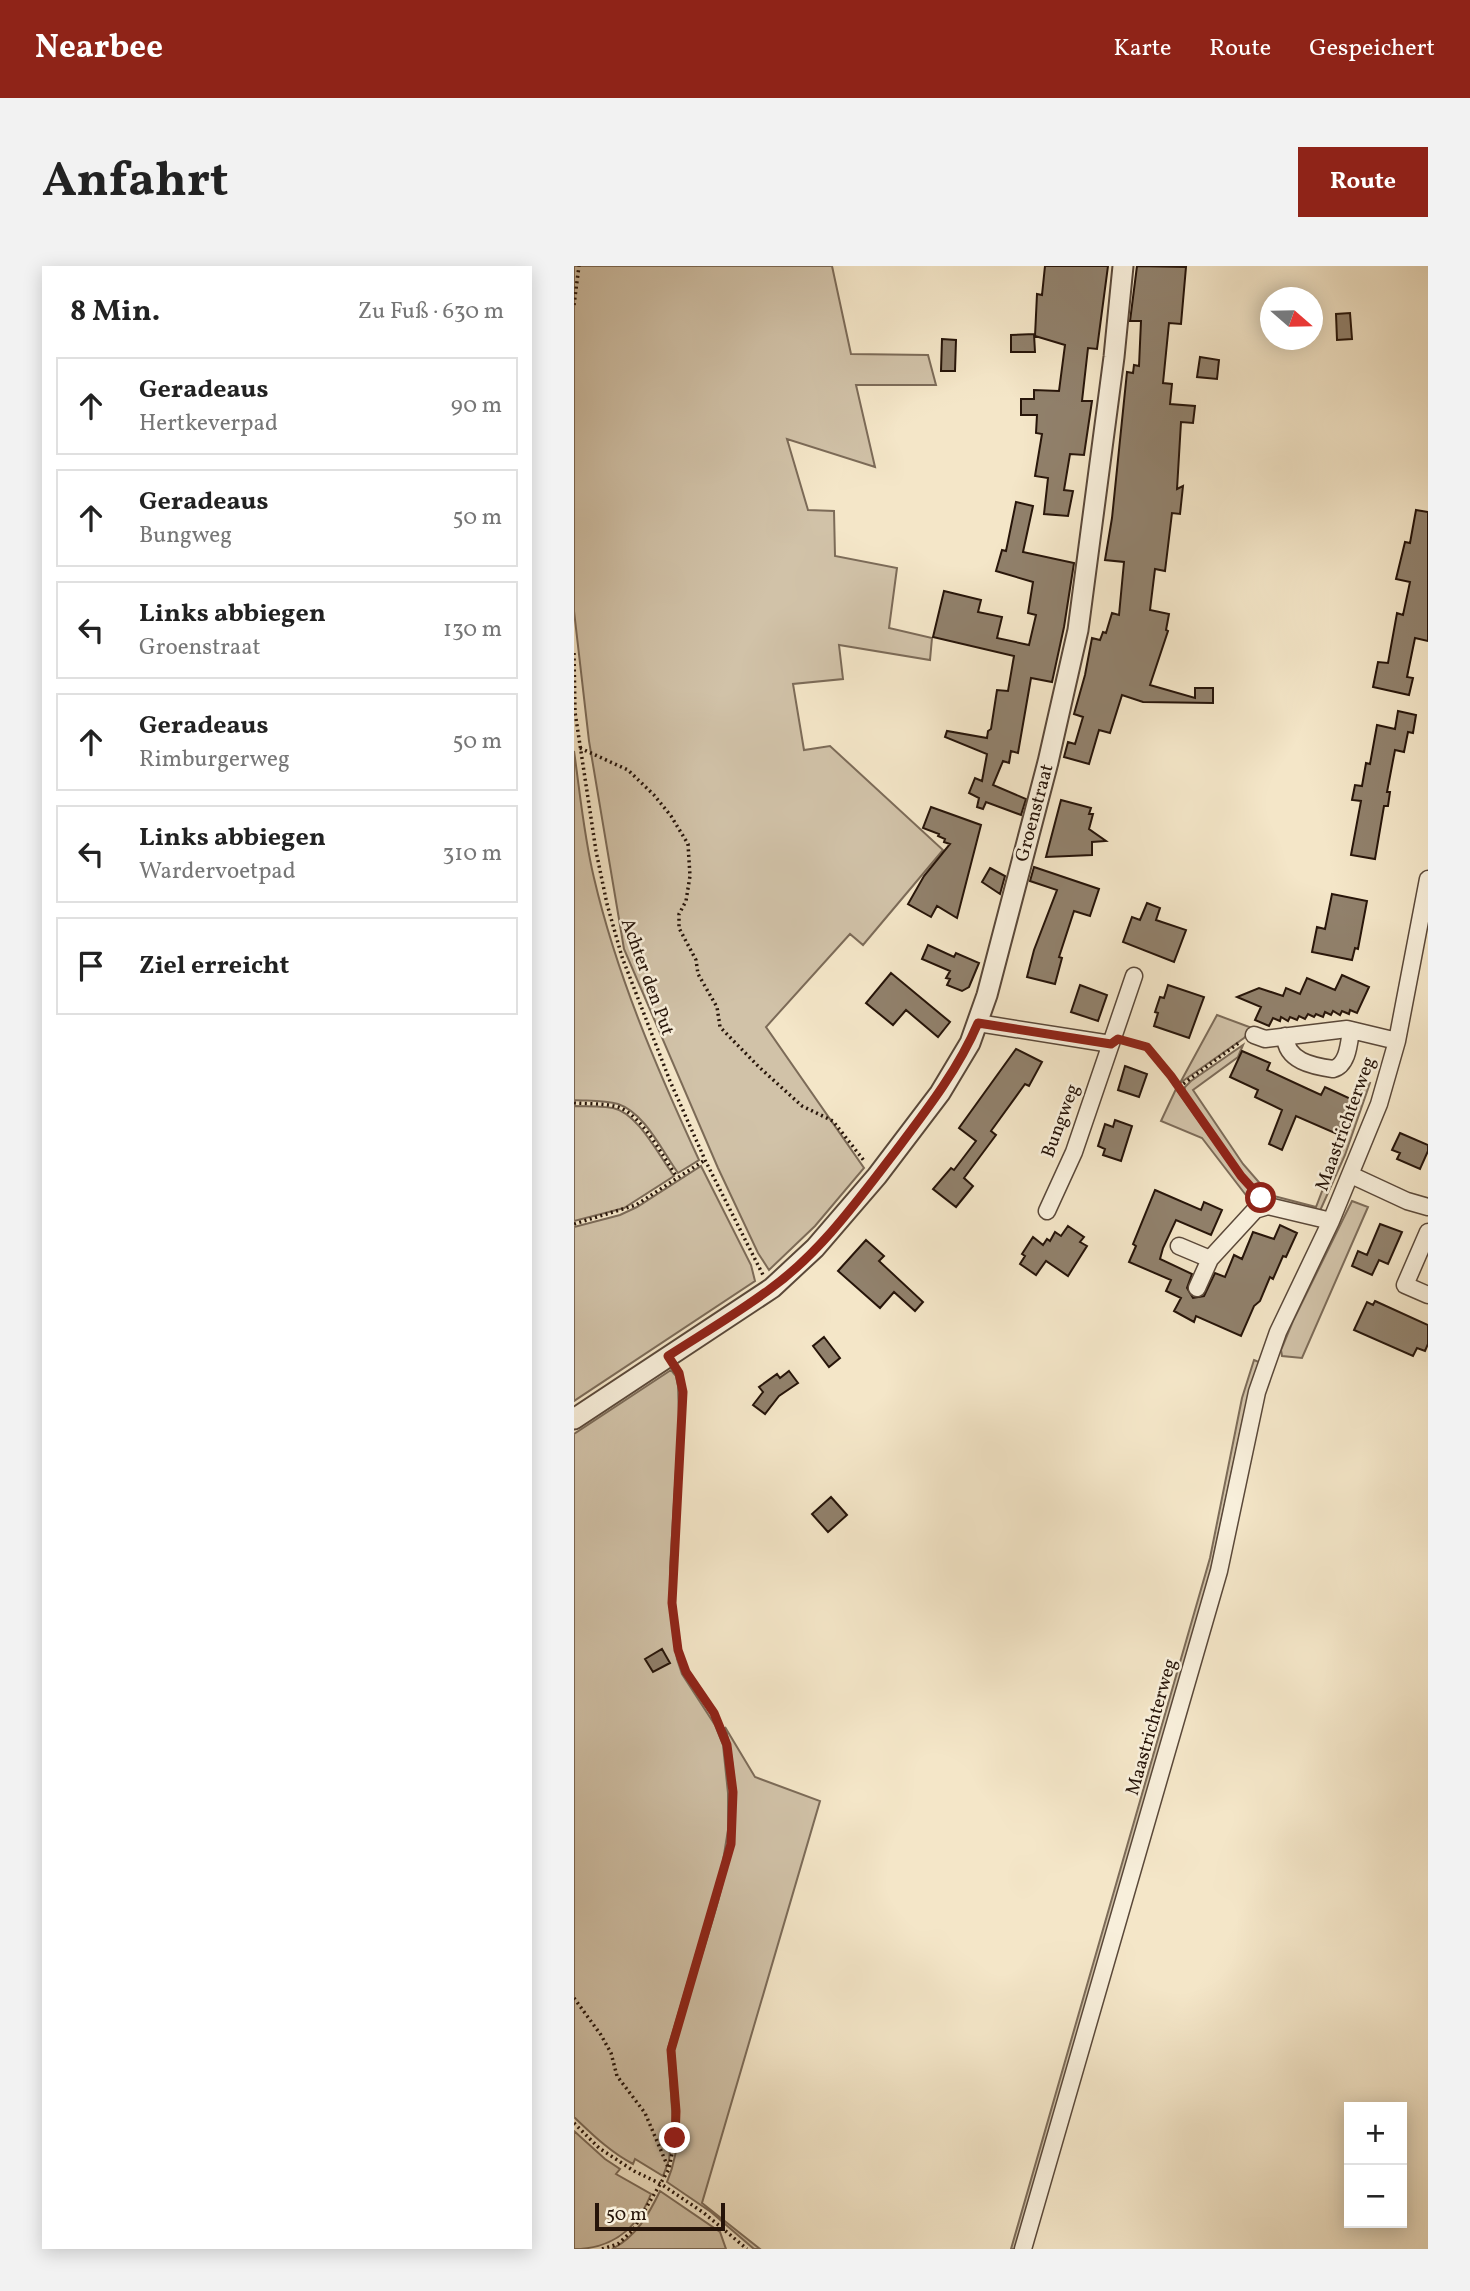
<!DOCTYPE html>
<html lang="de">
<meta charset="utf-8">
<style>
:root{--surface:#fff;--page:#f2f2f2;--text:#222;--muted:#767676;--line:#e0e0e0;--accent:#8f2418}
body{margin:0;font-family:Vollkorn,serif;background:var(--page);color:var(--text)}
.controls{position:absolute;right:21px;bottom:21px;display:grid;overflow:hidden;border-radius:0px;box-shadow:0 4px 18px #0003}
.controls button{width:63px;height:63px;display:grid;place-items:center;padding:0;border:0;border-bottom:2px solid var(--line);background:var(--surface);color:var(--text);font:35px sans-serif}
.compass{position:absolute;left:686px;top:21px;width:63px;height:63px;border-radius:50%;background:var(--surface);box-shadow:0 4px 18px #0003;rotate:110deg}
.scale{position:absolute;left:21px;bottom:18px;width:130px;box-sizing:border-box;padding-left:7px;border:4px solid #261409;border-top:0;font-size:19px;line-height:24px;white-space:nowrap;color:#261409;-webkit-text-stroke:5px #f8efdb;paint-order:stroke}
.stop{position:absolute;width:21px;height:21px;margin:-16px;border:5px solid #8f2418;border-radius:50%;background:#fff}
.stop.end{background:#8f2418;border-color:#fff;box-shadow:0 2px 7px #0008}
.list{margin:0;padding:0;list-style:none}
h2{display:flex;justify-content:space-between;align-items:center;height:91px;margin:0;padding:0 28px;font-size:30px}
h2 small{font-size:23px;font-weight:400;color:var(--muted)}
.list li{display:grid;grid-template-columns:46px 1fr auto;gap:21px;align-items:center;box-sizing:border-box;height:98px;margin:0 14px 14px;padding:0 14px;border:2px solid var(--line);border-radius:0px}
.list b{display:block;font-size:26px;white-space:nowrap}
.list p{margin:0;font-size:23px;white-space:nowrap;color:var(--muted)}
.list em{font-size:23px;font-style:normal;color:var(--muted)}
.icon{flex:none;width:38px;height:38px;fill:none;stroke:currentColor;stroke-width:2;stroke-linecap:round;stroke-linejoin:round}
.map{position:relative;flex:none;width:854px;height:1983px;overflow:hidden;border-radius:0px}
header{display:flex;align-items:center;gap:42px;box-sizing:border-box;height:98px;padding:0 35px;background:var(--accent);color:#fff}
header strong{font-size:33px}
nav{display:flex;gap:38px;margin-inline-start:auto;font-size:24px}
.intro{display:flex;align-items:center;justify-content:space-between;box-sizing:border-box;height:168px;padding:0 42px}
h1{margin:0;font-size:49px}
.button{padding:18px 32px;border-radius:0px;background:var(--accent);color:#fff;font-size:24px;font-weight:700}
main{display:flex;gap:42px;padding:0 42px}
aside{flex:1;background:var(--surface);border-radius:0px;box-shadow:0 4px 18px #0003}
.map>svg:first-child{display:block}
.green{fill:#d1c2a8;stroke:#7c6b58;stroke-width:2}
.building{fill:#91816c;stroke:#261409;stroke-width:2}
.lines{fill:none;stroke-linecap:round;stroke-linejoin:round}
.minor-casing{stroke:#5a4839;stroke-width:19}
.tertiary-casing{stroke:#5a4839;stroke-width:23}
.path{stroke:#261409;stroke-width:3.5;stroke-dasharray:2 3.5;stroke-linecap:butt}
.minor{stroke:#f8efdb;stroke-width:16}
.tertiary{stroke:#f8efdb;stroke-width:19}
.route{stroke:#8f2418;stroke-width:9}
.labels{text-anchor:middle;dominant-baseline:central;stroke-width:5;stroke-linejoin:round;paint-order:stroke}
.street-label{font-size:19px;fill:#261409;stroke:#f8efdb}
</style>
<header>
<strong>Nearbee</strong>
<nav><a>Karte</a><a>Route</a><a>Gespeichert</a></nav>
</header>
<div class="intro"><h1>Anfahrt</h1><a class="button">Route</a></div>
<main>
<aside>
<h2>8 Min.<small>Zu Fuß · 630 m</small></h2>
<ul class="list">
<li><svg class="icon" aria-label="ahead" viewBox="0 0 24 24"><path d="M12 20V5M6 11l6-6 6 6"/></svg><div><b>Geradeaus</b><p>Hertkeverpad</p></div><em>90 m</em></li>
<li><svg class="icon" aria-label="ahead" viewBox="0 0 24 24"><path d="M12 20V5M6 11l6-6 6 6"/></svg><div><b>Geradeaus</b><p>Bungweg</p></div><em>50 m</em></li>
<li><svg class="icon" aria-label="left" viewBox="0 0 24 24"><path d="M17 20v-9H6M10 6l-5 5 5 5"/></svg><div><b>Links abbiegen</b><p>Groenstraat</p></div><em>130 m</em></li>
<li><svg class="icon" aria-label="ahead" viewBox="0 0 24 24"><path d="M12 20V5M6 11l6-6 6 6"/></svg><div><b>Geradeaus</b><p>Rimburgerweg</p></div><em>50 m</em></li>
<li><svg class="icon" aria-label="left" viewBox="0 0 24 24"><path d="M17 20v-9H6M10 6l-5 5 5 5"/></svg><div><b>Links abbiegen</b><p>Wardervoetpad</p></div><em>310 m</em></li>
<li><svg class="icon" aria-label="arrive" viewBox="0 0 24 24"><path d="M6 21V4h12l-3 4 3 4H6"/></svg><div><b>Ziel erreicht</b></div></li>
</ul>
</aside>
<div class="map">
<svg width="854" height="1983" viewBox="0 0 854 1983">
<rect width="100%" height="100%" fill="#f4e6c8"/>
<filter id="stains"><feTurbulence type="fractalNoise" baseFrequency=".00286" numOctaves="4"/><feColorMatrix values="0 0 0 0 .2 0 0 0 0 .09 0 0 0 0 .02 0 0 0 .5 -.17"/></filter>
<radialGradient id="worn" r=".72"><stop offset=".6" stop-color="#630" stop-opacity="0"/><stop offset="1" stop-color="#630" stop-opacity=".3"/></radialGradient>
<path class="green" d="M0 0H258L277 88 354 89 362 119H282L301 201 213 173 234 244 260 245 261 290 323 302 315 362 358 372 356 394 265 379 269 413 219 418 230 484 256 480 369 584 289 679 276 668 192 761 290 902 241 960 195 1004 184 987 144 902 50 683 15 475 0 345Z
M0 485C6 527 10 571 20 612 43 710 83 803 125 894L104 907C88 885 71 847 44 838 30 834 14 835 0 834Z
M643 749 678 762 670 772 606 817Z
M669 779 664 791 619 824 669 898 696 929 742 941 790 815 796 817 771 889 745 947 692 935 668 908 610 826 611 821 617 815Z
M602 823 663 908 687 935 678 937 628 872 587 855Z
M0 840C13 840 26 840 39 842 64 847 85 890 100 910L50 942 0 955Z
M127 900 177 999 181 1015 0 1135V961L46 949 63 941Z
M778 935 794 941 728 1092 708 1090 707 1084 719 1055Z
M680 1094 685 1096 669 1153 636 1308 442 1983H437L636 1292 668 1132Z
M97 1104 102 1110 104 1120 105 1154 96 1302 99 1365 103 1393 108 1408 141 1459 149 1479 154 1527V1564L148 1601 94 1782 99 1858 95 1894 89 1910 61 1893 59 1898C36 1886 19 1869 0 1851V1168Z
M151 1461 181 1511 246 1535 128 1937 186 1983H180L137 1946 93 1916C103 1892 106 1863 103 1837 102 1822 98 1805 99 1789 99 1776 112 1743 116 1728 142 1639 178 1555 151 1461Z
M0 1865 31 1893 46 1903 42 1908 77 1928C63 1963 39 1983 0 1983Z
M86 1925 146 1966 152 1983H38C62 1971 75 1948 86 1925Z"/>
<path class="building" d="M471 0H534L523 83 514 82 508 135H518L510 189 496 188 490 224 499 225 494 250 470 248 474 212 461 210 468 168 462 167 463 149H447V133H460V124L485 125 491 79 461 70 463 28 468 29Z
M563 0 612 1 607 58 595 57 589 117 598 118 596 138 621 140 619 157 607 156 603 223 609 220 606 248 598 247 591 305 581 303 576 344 595 348 592 364 594 365 576 419 621 432V422H639V437L569 436 548 429 536 467 525 464 515 498 490 491 494 476 501 478 509 451 500 448 511 409 518 372 526 374 529 366 532 367 538 347 545 349 550 296 531 294 538 252 553 106 559 107 560 99 565 100 567 55H556Z
M776 47 778 73 763 74 762 48Z
M460 68 461 86H437V69Z
M368 73 382 74 381 105H367Z
M626 91 645 94 643 113 623 111Z
M442 236 459 240 449 286 500 297 490 361 478 416 457 412 444 487 437 485 435 497 429 495 419 519 452 533 447 549 412 536 409 543 403 541 405 532 395 527 401 512 408 515 413 488 371 471 373 465 413 472 414 465 417 463 423 424 434 425 440 390 359 371 370 325 407 334 404 346 428 351 423 372 455 379 462 349 454 347 459 316 422 305 428 284 432 285Z
M842 244 854 246V375L841 372 833 411 839 412 835 429 799 421 804 396 814 397 823 347 829 349 836 316 822 313 831 276 836 277Z
M824 445 842 449 839 467 834 466 830 486 821 484 813 526H816L814 540H810L801 593 777 589 787 535 778 534 781 519 788 520 792 497 796 498 803 459 821 463Z
M487 534 517 542 515 548H519L515 563 532 575 518 576V589L472 591Z
M357 541 407 559 383 652 363 640 357 651 334 638 350 610 376 578 370 576 371 573 364 570 365 568 349 562Z
M460 601 525 623 516 650 500 645 485 691 488 692 481 718 453 711 460 684 483 624 456 615Z
M416 602 431 610 426 628 408 616Z
M758 628 793 635 784 683 781 682 778 694 738 686 743 661 751 663Z
M573 637 586 642 582 654 612 664 600 696 549 676 558 651 566 654Z
M354 679 380 691 382 687 405 697 395 721 388 725 373 719 376 713 372 712 376 705 348 693Z
M317 707 376 756 364 771 332 744 319 759 292 737Z
M768 709 795 721 783 747 776 744 775 748 768 745 766 749 759 745 757 749 751 746 749 751 742 748 740 751 734 748 731 753 725 750 723 754 716 751 714 755 707 751 706 755 699 752 695 760 681 754 687 741 663 731 685 722 709 730 712 722 726 728 733 712 761 724Z
M506 719 533 729 524 755 497 746Z
M594 719 630 731 615 772 580 760 584 747 581 746 586 731 590 732Z
M442 783 468 796 455 820 451 818 417 865 422 869 390 912 399 920 382 941 359 923 377 902 380 904 402 875 385 862Z
M668 785 696 797 693 804 734 823 747 829 751 821 779 834 763 868 722 850 708 884 695 878 708 844 681 831 684 824 656 811Z
M551 800 573 808 565 831 544 824Z
M541 854 558 860 547 895 529 889 531 883 524 880 531 858 539 861Z
M826 867 854 879V885L846 903 823 893 826 887 818 884Z
M581 924 627 944 630 936 648 944 637 969 602 954 589 982 586 993 618 1008 613 1022 619 1032 630 1030 641 1007 651 1011 660 989 668 993 679 966 700 973 706 959 723 967 712 991 709 990 699 1013 696 1011 686 1035 680 1040 667 1070 622 1050 620 1056 600 1045 607 1032 592 1025 597 1014 555 996 562 980 559 978Z
M806 958 828 966 814 998 805 994 798 1009 778 1000 784 985 793 989Z
M494 960 510 971 506 976 513 980 494 1010 472 995 462 1009 446 998 451 990 448 988 459 971 469 979 473 973 476 975 481 966 487 970Z
M292 974 310 990 305 995 349 1036 341 1045 320 1026 306 1042 264 1005Z
M801 1035 854 1059V1078L851 1085 843 1082 839 1090 780 1064 793 1036 799 1039Z
M250 1071 266 1092 255 1101 239 1080Z
M215 1105 224 1117 205 1130 191 1148 179 1139 189 1126 185 1121 203 1108 206 1112Z
M257 1231 273 1249 254 1266 238 1248Z
M88 1383 96 1397 79 1406 71 1393Z"/>
<g class="lines">
<g class="minor-casing">
<path id="minor" d="M404 757 537 778
M680 769 691 773 773 763 823 775
M711 770C712 795 738 800 759 803 774 799 775 777 777 764
M777 909 833 935 854 941
M473 945 500 886 560 710
M854 966 831 1019 854 1029
M605 980 636 993
M623 1022 636 993 681 944 694 940 757 955
M449 1983 645 1305 683 1126 704 1066 757 955 805 838 823 775 854 613"/>
</g>
<g class="tertiary-casing">
<path id="tertiary" d="M0 1153 198 1022 241 982 303 910 366 827 396 777 413 729 474 496 504 364 540 91 549 0"/>
</g>
<path class="path" d="M0 39 5 0
M0 387 1 446 22 585 33 638 48 691 96 815 131 894 189 1009
M6 482 54 504 80 529 97 550 114 578 116 610 112 635 105 648V662L122 694 124 708 143 741 146 761 185 801 228 840 259 855 291 896
M555 775 573 781 580 790 667 910 683 927
M605 821 666 776
M0 837C14 838 30 837 44 841 68 849 89 891 103 911
M0 958 62 939 131 894
M0 1732 27 1769 37 1787 43 1810 71 1847 94 1901
M0 1857 25 1882 60 1905 87 1918 130 1947 173 1983
M28 1983 44 1978 59 1964 95 1903 101 1872 102 1845 97 1784 157 1578 159 1526 153 1479 140 1447 112 1406 104 1384 98 1337 109 1146V1126L103 1103"/>
<use href="#minor" class="minor"/>
<use href="#tertiary" class="tertiary"/>
</g>
<g class="lines">
<path class="route" d="M101 1872 102 1845 97 1784 157 1578 159 1526 153 1479 140 1447 112 1406 104 1384 98 1337 109 1126 105 1107 94 1090C128 1068 164 1047 196 1023 246 987 284 934 321 886 352 845 384 804 404 757L537 778 544 773 573 781 597 810 667 910 687 932"/>
</g>
<g class="labels">
<g class="street-label">
<text transform="translate(461 547) rotate(-75)">Groenstraat</text>
<text transform="translate(73 711) rotate(70)">Achter den Put</text>
<text transform="translate(487 855) rotate(-70)">Bungweg</text>
<text transform="translate(772 858) rotate(-70)">Maastrichterweg</text>
<text transform="translate(578 1461) rotate(-74)">Maastrichterweg</text>
</g>
</g>
<rect width="100%" height="100%" filter="url(#stains)"/>
<rect width="100%" height="100%" fill="url(#worn)"/>
</svg>
<div class="controls">
<button>+</button>
<button>−</button>
</div>
<svg class="compass" viewBox="-18 -18 36 36"><path d="M0-13l5 13h-10z" fill="#e53935"/><path d="M0 13l5-13h-10z" fill="#767676"/></svg>
<div class="scale">50 m</div>
<div class="stop" style="left:687px;top:932px"></div>
<div class="stop end" style="left:101px;top:1872px"></div>
</div>
</main>
